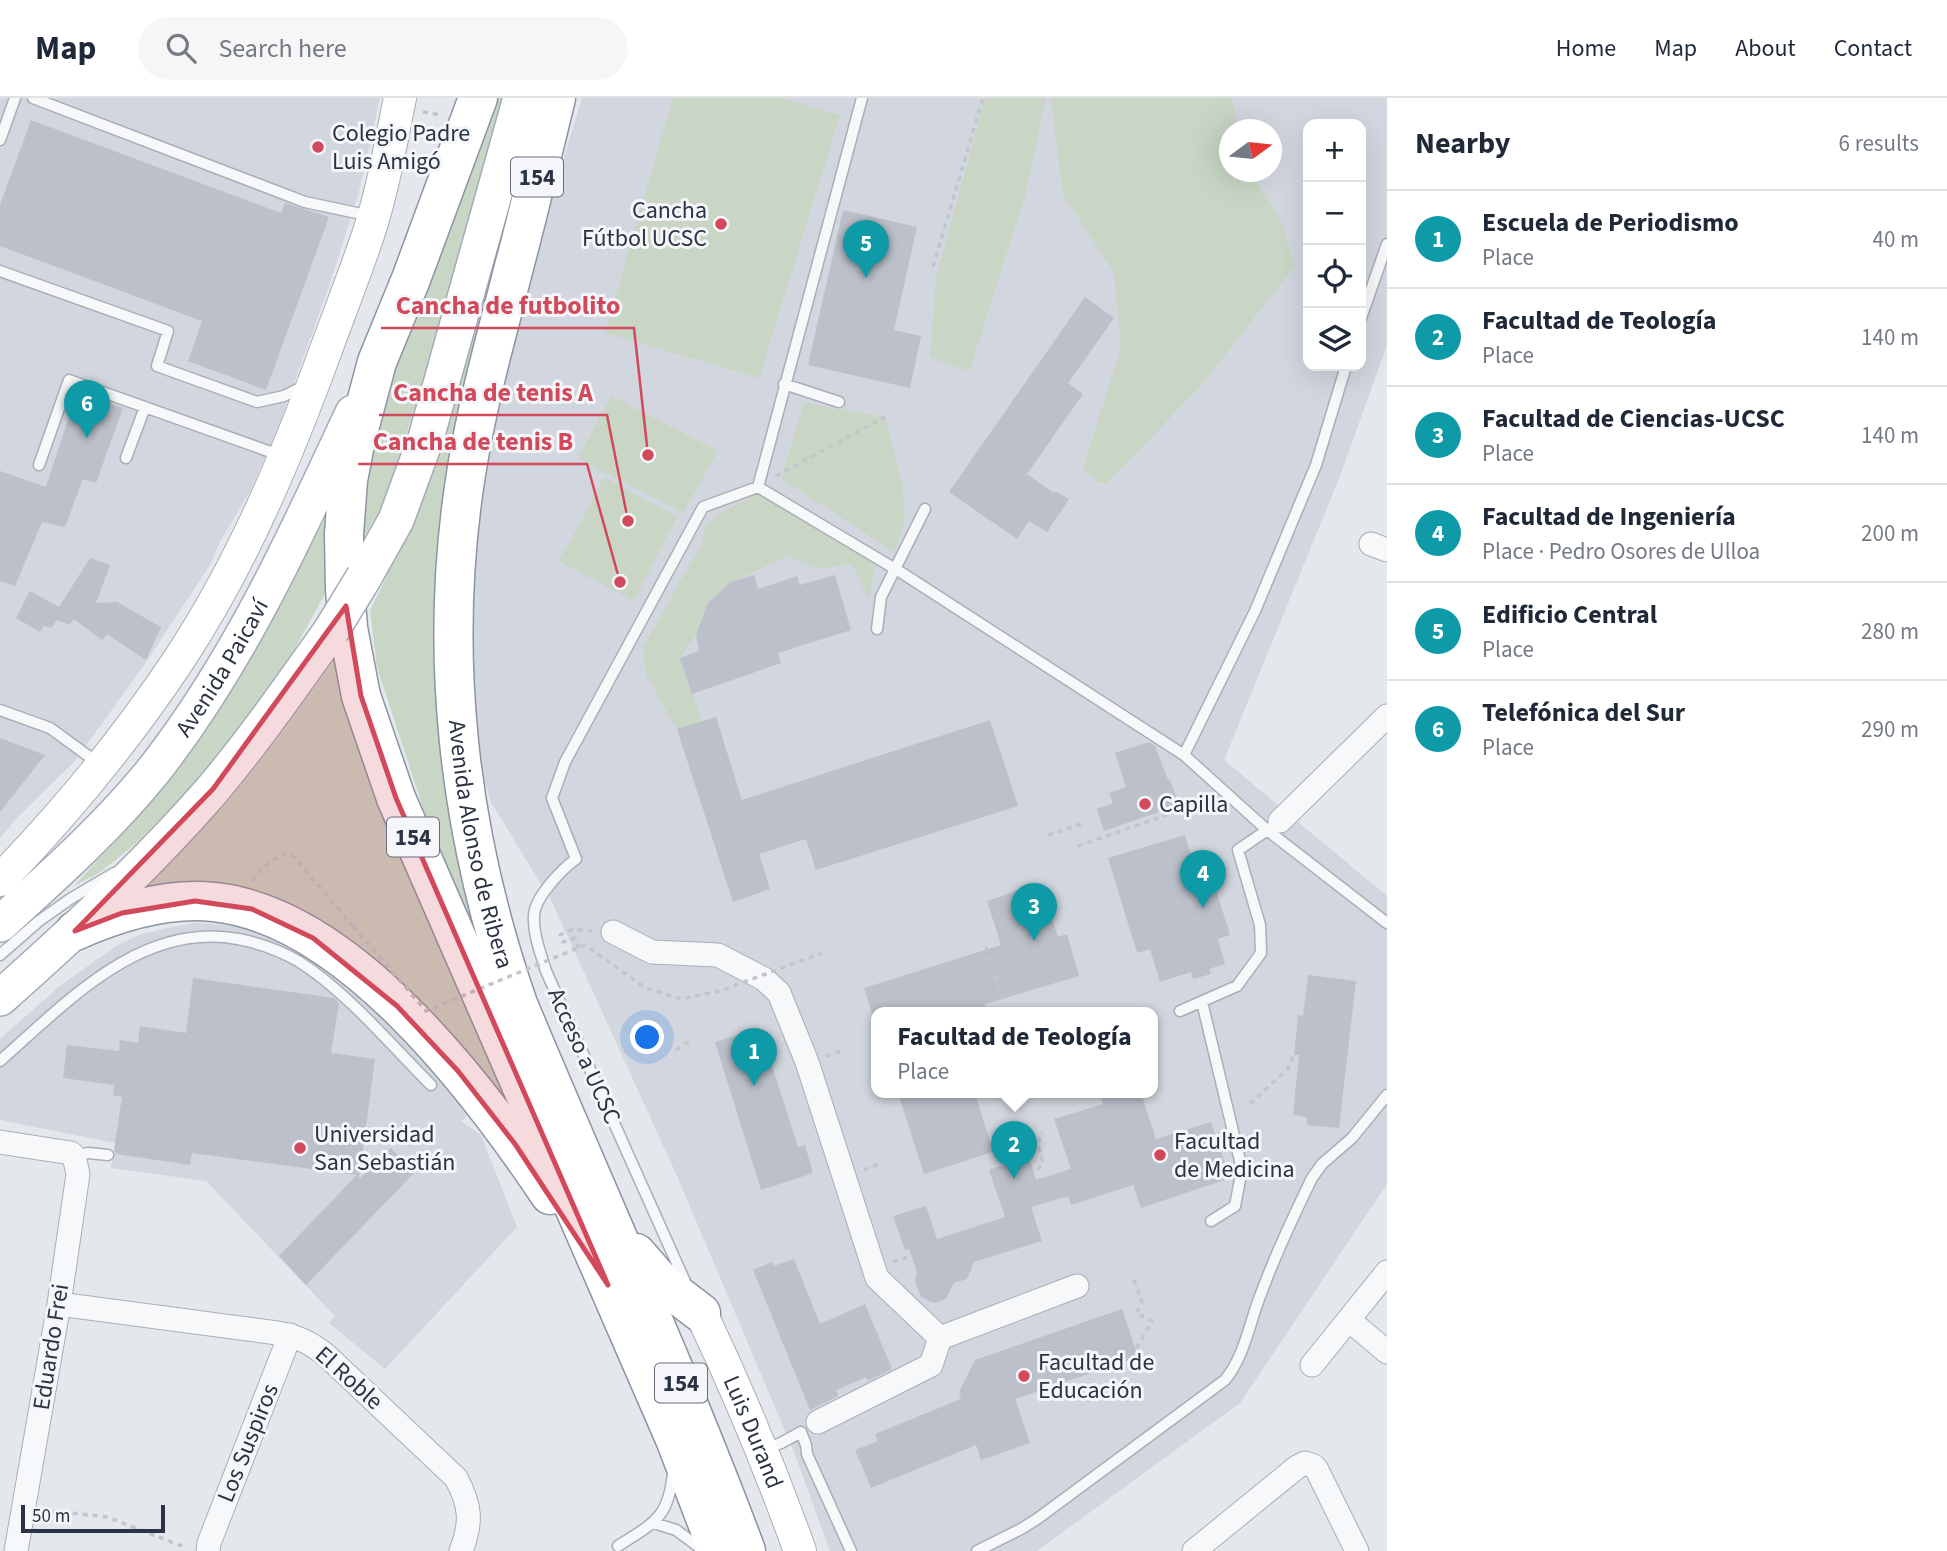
<!DOCTYPE html>
<meta charset="utf-8">
<style>
:root{--surface:#fff;--page:#f6f6f7;--text:#1f2937;--muted:#747a83;--line:#e0e1e3;--accent:#d1495b}
body{margin:0;font-family:"Source Sans 3",sans-serif;background:var(--page);color:var(--text)}
.controls{position:absolute;right:21px;top:21px;display:grid;overflow:hidden;border-radius:14px;box-shadow:0 7px 28px #0002}
.controls button{width:63px;height:63px;display:grid;place-items:center;padding:0;border:0;border-bottom:2px solid var(--line);background:var(--surface);color:var(--text);font:35px sans-serif}
.compass{position:absolute;left:1219px;top:21px;width:63px;height:63px;border-radius:50%;background:var(--surface);box-shadow:0 7px 28px #0002;rotate:75deg}
.scale{position:absolute;left:21px;bottom:18px;width:144px;box-sizing:border-box;padding-left:7px;border:4px solid #2b3445;border-top:0;font-size:19px;line-height:24px;white-space:nowrap;color:#2b3445;-webkit-text-stroke:5px #f4f6f9;paint-order:stroke}
.you{position:absolute;left:648px;top:940px;width:24px;height:24px;margin:-18px;border:5px solid #fff;border-radius:50%;background:#1a73e8;box-shadow:0 0 0 10px #1a73e833}
.badge{display:grid;place-items:center;width:46px;height:46px;border-radius:50%;background:var(--accent);color:#fff;font-size:23px;font-weight:700}
.pin{position:absolute;translate:-50% -58px;filter:drop-shadow(0 2px 4px #0008)}
.pin::after{content:'';position:absolute;top:37px;width:24px;height:21px;background:inherit;clip-path:polygon(0 0,100% 0,50% 100%)}
.popup{position:absolute;left:871px;top:909px;width:287px;height:91px;box-sizing:border-box;display:grid;place-content:center;border-radius:14px;background:var(--surface);filter:drop-shadow(0 2px 5px #0005);font-size:23px;white-space:nowrap;color:var(--muted)}
.popup b{font-size:26px;color:var(--text)}
.popup::after{content:'';position:absolute;left:50%;top:100%;margin-left:-14px;border:14px solid transparent;border-top-color:var(--surface)}
.list{margin:0;padding:0;list-style:none}
h2{display:flex;justify-content:space-between;align-items:center;height:91px;margin:0;padding:0 28px;font-size:30px}
h2 small{font-size:23px;font-weight:400;color:var(--muted)}
.list li{display:grid;grid-template-columns:46px 1fr auto;gap:21px;align-items:center;box-sizing:border-box;height:98px;padding:0 28px;border-top:2px solid var(--line)}
.list b{display:block;font-size:26px;white-space:nowrap}
.list p{margin:0;font-size:23px;white-space:nowrap;color:var(--muted)}
.list em{font-size:23px;font-style:normal;color:var(--muted)}
.icon{flex:none;width:38px;height:38px;fill:none;stroke:currentColor;stroke-width:2;stroke-linecap:round;stroke-linejoin:round}
.map{position:relative;flex:none;width:1387px;height:1453px;overflow:hidden}
header{display:flex;align-items:center;gap:42px;box-sizing:border-box;height:98px;padding:0 35px;background:var(--surface);border-bottom:2px solid var(--line)}
header strong{font-size:33px}
nav{display:flex;gap:38px;margin-inline-start:auto;font-size:24px}
.search{width:490px;height:63px;background:var(--page);display:flex;align-items:center;gap:18px;box-sizing:border-box;padding:0 24px;border-radius:38px;color:var(--muted);font-size:26px}
main{display:flex}
aside{flex:1;background:var(--surface)}
.map>svg:first-child{display:block}
.built{fill:#d2d6de;fill-rule:evenodd}
.green{fill:#c9d6c5}
.building{fill:#bbc0ca}
.lines{fill:none;stroke-linecap:round;stroke-linejoin:round}
.lane-casing{stroke:#a9aeb7;stroke-width:13}
.street-casing{stroke:#a9aeb7;stroke-width:25}
.secondary-casing{stroke:#a9aeb7;stroke-width:34}
.primary-casing{stroke:#a3abb8;stroke-width:38}
.highway-casing{stroke:#8b94a3;stroke-width:41}
.path{stroke:#c2c5cb;stroke-width:3.5;stroke-dasharray:5 5;stroke-linecap:butt}
.lane{stroke:#f7f8fa;stroke-width:10}
.street{stroke:#f7f8fa;stroke-width:23}
.secondary{stroke:#fff;stroke-width:32}
.primary{stroke:#fff;stroke-width:35}
.highway{stroke:#fff;stroke-width:38}
.primary-bridge-casing{stroke:#a3abb8;stroke-width:38;stroke-linecap:butt}
.path-bridge{stroke:#c2c5cb;stroke-width:3.5;stroke-dasharray:5 5;stroke-linecap:butt}
.primary-bridge{stroke:#fff;stroke-width:35}
.marked{fill:#d1495b;fill-opacity:0.2;stroke:#d1495b;stroke-width:5;stroke-linejoin:round}
.poi-dot{fill:#d1495b;stroke:#f4f6f9;stroke-width:2.5}
.labels{text-anchor:middle;dominant-baseline:central;stroke-width:6;stroke-linejoin:round;paint-order:stroke}
.shield{fill:#f4f6f9;stroke:#676e7b;stroke-width:2}
.shield-label{font-size:23px;font-weight:bold;fill:#2b3445}
.poi-label{font-size:24px;fill:#2b3445;stroke:#f4f6f9;text-anchor:start}
.street-label{font-size:24px;fill:#2b3445;stroke:#f4f6f9}
.leader{fill:none;stroke:#d1495b;stroke-width:2.5}
.callout-dot{fill:#d1495b;stroke:#f4f6f9;stroke-width:2.5}
.callout-label{font-size:26px;text-anchor:middle;font-weight:bold;fill:#d1495b;stroke:#f4f6f9;stroke-width:6;stroke-linejoin:round;paint-order:stroke}
</style>
<header>
<strong>Map</strong>
<div class="search"><svg class="icon" aria-label="search" viewBox="0 0 24 24"><circle cx="10" cy="10" r="6"/><path d="M15 15l6 6"/></svg>Search here</div>
<nav><a>Home</a><a>Map</a><a>About</a><a>Contact</a></nav>
</header>
<main>
<div class="map">
<svg width="1387" height="1453" viewBox="0 0 1387 1453">
<rect width="100%" height="100%" fill="#e4e7ec"/>
<path class="built" d="M0 0H380L358 98 329 188 278 330 250 393 220 444 210 467 144 567 75 663 17 720 0 740Z
M582 0H1387V247L1340 378 1224 662 1387 798V1086L1240 1305 1037 1453H830L794 1354 677 1078 546 791 539 783 491 704 478 662 468 530 475 410 512 231ZM1308 26H1361V268H1308ZM1230 32H1272V74H1230ZM876 915H1152V995H876Z
M194 825 229 827 263 834 320 861 477 1008 461 1023 481 1037 517 1129 385 1271 329 1225 335 1218 206 1083 111 1070 115 1045 0 1022V941L60 888 116 848 139 837 166 830Z"/>
<path class="green" d="M493 0H511L448 196 421 291 394 374 382 409 361 443 358 421 380 308Z
M673 0H780L840 17 759 280 605 235Z
M985 0H1046L1025 98 969 274 930 259 936 180Z
M1051 0H1231L1239 31 1230 32V74H1251L1281 124 1295 168 1199 290 1106 386 1096 383 1083 370 1121 251 1114 174 1063 96Z
M528 55 450 386 494 894 428 725 377 569 370 512 386 480 429 377 472 223Z
M611 298 718 353 683 415 578 360Z
M804 305 885 319 902 387 905 421 895 455 781 380Z
M604 379 677 419 634 503 558 463 580 426Z
M757 394 876 464 869 502 852 466 820 471 788 458 731 484 708 505 696 537 680 560 702 624 677 631 646 577 643 550 702 445 706 427 722 415Z
M332 412V483L283 572 222 651 180 701 134 747 99 775 74 788 125 733 184 653 307 449Z
M338 557 524 1026 359 857 126 801 229 703 277 642Z"/>
<path class="building" d="M31 22 281 115 285 105 329 119 266 292 188 263 202 223 0 148V107Z
M843 112 917 129 894 232 921 238 910 290 808 267Z
M1085 199 1114 220 1068 285 1083 296 1027 376 1054 395 1055 393 1069 401 1047 434 1029 423 1017 441 949 394Z
M77 294 123 310 96 385 83 381 65 429 42 424 15 488 0 483V373L46 389Z
M90 460 110 467 96 505 117 504 161 529 146 562 107 536 102 542 74 521 70 527 57 522 51 530 44 528 40 534 16 520 30 493 59 509Z
M754 477 758 491 797 478 800 487 835 477 851 532 778 555 781 565 692 596 680 560 699 553 696 537 708 505 731 484Z
M716 619 742 702 990 622 1018 708 816 772 806 741 759 756 770 791 733 804 677 631Z
M0 640 45 657 0 714Z
M1149 644 1155 648 1168 682H1170L1179 707 1104 733 1097 711 1113 705 1109 695 1126 689 1115 655Z
M1185 737 1193 763 1206 759 1230 837 1218 841 1225 866 1209 871 1211 876 1193 881 1191 874 1160 884 1150 851 1137 855 1108 760Z
M1040 785 1058 839 1067 836 1079 878 985 906 988 915H872L864 890 1001 847 987 803Z
M1308 877 1356 883 1339 1030 1307 1027V1019L1293 1017 1299 957H1294L1298 917 1303 918Z
M193 880 334 900 339 905 331 955 375 961 359 1081 391 1050 414 1075 306 1187 279 1158 357 1077 192 1055 190 1067 116 1056 114 1052 122 999 113 997 114 987 63 980 67 947 119 953 120 942 138 945 140 928 186 935Z
M760 930 798 1049 805 1047 813 1075 761 1092 715 944Z
M898 995H975L993 1054 924 1076Z
M1100 995H1141L1156 1041 1211 1024 1230 1080 1141 1110 1133 1087 1071 1107 1068 1098 1031 1109 1042 1143 974 1164 967 1181 954 1185 946 1201 934 1205 921 1199 915 1183 917 1174 909 1151 905 1152 893 1118 926 1108 937 1141 1005 1119 989 1072 1029 1058 1036 1082 1071 1071 1054 1021 1103 1006Z
M794 1161 820 1226 865 1206 892 1271 868 1283 866 1279 836 1292 838 1298 810 1312 753 1172 772 1164 774 1168Z
M1122 1211 1138 1259 1015 1301 1030 1345 981 1362 976 1347 871 1390 855 1352 878 1343 875 1336 961 1301 959 1294 975 1262Z"/>
<g class="lines">
<g class="lane-casing">
<path id="lane" d="M33 0 305 104 371 118
M0 42 15 0
M0 173 168 233 157 268 257 304 284 298 304 288
M1361 220 1387 146
M784 286 839 304
M126 360 145 309
M39 367 69 282 282 358
M758 389 862 0
M877 531 881 499 925 411
M0 612 50 630 98 665
M1184 657 1255 513 1316 367 1346 268
M0 857 39 823 70 801 114 775
M1202 904 1242 1071 1235 1108 1211 1123
M1180 913 1237 888 1261 855 1260 827 1238 752 1272 729
M0 963C66 905 141 823 238 841 259 845 279 852 298 863 345 892 391 947 431 987
M74 1058 88 1055 108 1057
M687 1188 546 873C541 856 533 837 534 818 534 800 562 771 576 761L552 700 565 664 703 409 758 389 902 475 1184 657 1267 732 1387 825
M765 1351 781 1345 801 1334 806 1347 807 1356 851 1453
M654 1425 676 1432 703 1452
M618 1448C654 1425 669 1420 673 1374
M977 1453 1021 1431 1037 1421 1225 1282C1245 1258 1250 1222 1262 1193 1276 1155 1294 1117 1312 1080L1322 1066 1352 1040 1387 997"/>
</g>
<g class="street-casing">
<path id="street" d="M1371 446 1387 452
M1280 723 1387 618
M613 834 652 854 718 857 764 881 779 895 807 964 877 1180 940 1240
M0 1044 71 1055 74 1058 78 1076 59 1206 16 1453
M59 1206 277 1235C297 1238 312 1245 328 1259L456 1380C471 1408 472 1424 461 1453
M1349 1222 1387 1254
M940 1240 1077 1188
M1312 1267 1387 1174
M818 1324 931 1267 940 1240
M208 1453 209 1445 290 1237
M1194 1453 1297 1369 1305 1365 1314 1368 1317 1372 1357 1453"/>
</g>
<g class="secondary-casing">
<g id="secondary">
<path d="M0 782C67 713 127 640 180 560 243 464 288 356 327 249 341 211 356 173 369 134 383 91 391 44 400 0"/>
<path id="s1" d="M701 1215C738 1293 771 1372 800 1453"/>
</g>
</g>
<g class="primary-casing">
<g id="primary">
<path d="M364 479 396 422 426 340 521 0"/>
<path id="s2" d="M0 826C54 777 108 729 154 672 238 565 296 438 353 315"/>
<path d="M0 900C74 834 148 766 213 691 256 640 293 586 331 533"/>
</g>
</g>
<g class="highway-casing">
<g id="highway">
<path d="M478 0 411 181 377 264 355 346 348 382 344 436 345 491 348 530 361 598 396 700 675 1341 718 1453"/>
<path id="s3" d="M556 0C542 57 529 113 514 169 497 236 478 302 467 370 437 551 458 734 518 906 594 1089 677 1268 746 1453"/>
<path d="M75 833C118 814 166 799 214 804 349 818 479 991 550 1097"/>
<path d="M636 1155 663 1186 701 1215"/>
</g>
</g>
<path class="path" d="M423 14 442 17
M933 169 983 0
M776 378 885 319
M1048 737 1084 725
M1078 748 1212 701
M252 783C260 770 272 762 286 755L293 758 353 828
M986 849 1003 904
M579 850 575 840 563 844 560 837 573 831 592 833
M676 952 690 943
M826 958 844 952
M1250 1006 1288 971 1294 957
M1002 1060 1014 1034
M864 1072 882 1065
M1038 1072 1043 1065 1038 1046 1042 1034
M893 1164 911 1158
M1134 1182 1142 1204 1136 1215 1152 1223 1137 1249 1143 1270
M43 1412 107 1419 187 1450"/>
<use href="#lane" class="lane"/>
<use href="#street" class="street"/>
<use href="#secondary" class="secondary"/>
<use href="#primary" class="primary"/>
<use href="#highway" class="highway"/>
<g class="primary-bridge-casing">
<path id="primary-bridge" d="M331 533 364 479"/>
</g>
<path class="path-bridge" d="M353 828 426 913 585 847 644 889 681 901 720 893 822 855"/>
<use href="#primary-bridge" class="primary-bridge"/>
</g>
<path class="marked" d="M346 508 361 598 396 700 608 1187 515 1046 458 973 397 908 313 840 252 811 195 803 122 815 75 833 213 691Z"/>
<g class="poi-dot">
<circle cx="318" cy="49" r="7"/>
<circle cx="721" cy="126" r="7"/>
<circle cx="1145" cy="706" r="7"/>
<circle cx="300" cy="1050" r="7"/>
<circle cx="1160" cy="1057" r="7"/>
<circle cx="1024" cy="1278" r="7"/>
</g>
<g class="labels">
<g class="shield">
<rect x="511" y="59.5" width="52" height="39" rx="5"/>
<rect x="387" y="719.5" width="52" height="39" rx="5"/>
<rect x="655" y="1265.5" width="52" height="39" rx="5"/>
</g>
<g class="shield-label">
<text x="537" y="79">154</text>
<text x="413" y="739">154</text>
<text x="681" y="1285">154</text>
</g>
<g class="poi-label">
<text x="332" y="35">Colegio Padre<tspan x="332" dy="28">Luis Amigó</tspan></text>
<text x="707" y="112" text-anchor="end">Cancha<tspan x="707" dy="28">Fútbol UCSC</tspan></text>
<text x="1159" y="706">Capilla</text>
<text x="314" y="1036">Universidad<tspan x="314" dy="28">San Sebastián</tspan></text>
<text x="1174" y="1043">Facultad<tspan x="1174" dy="28">de Medicina</tspan></text>
<text x="1038" y="1264">Facultad de<tspan x="1038" dy="28">Educación</tspan></text>
</g>
<g class="street-label">
<text stroke="none"><textPath href="#s2" startOffset="341">Avenida Paicaví</textPath></text>
<text stroke="none"><textPath href="#s3" startOffset="760">Avenida Alonso de Ribera</textPath></text>
<text transform="translate(584 958) rotate(66)">Acceso a UCSC</text>
<text transform="translate(51 1249) rotate(-81)">Eduardo Frei</text>
<text transform="translate(349 1280) rotate(42)">El Roble</text>
<text stroke="none"><textPath href="#s1" startOffset="130">Luis Durand</textPath></text>
<text transform="translate(248 1345) rotate(-68)">Los Suspiros</text>
</g>
</g>
<path class="leader" d="M648 357L634 230H381M628 423L607 317H379M620 484L587 366H358"/>
<g class="callout-dot">
<circle cx="648" cy="357" r="7"/>
<circle cx="628" cy="423" r="7"/>
<circle cx="620" cy="484" r="7"/>
</g>
<g class="callout-label">
<text x="508" y="216">Cancha de futbolito</text>
<text x="493" y="303">Cancha de tenis A</text>
<text x="473" y="352">Cancha de tenis B</text>
</g>
</svg>
<div class="controls">
<button>+</button>
<button>−</button>
<button><svg class="icon" aria-label="locate" viewBox="0 0 24 24"><circle cx="12" cy="12" r="6"/><path d="M12 2v4M12 18v4M2 12h4M18 12h4"/></svg></button>
<button><svg class="icon" aria-label="layers" viewBox="0 0 24 24"><path d="M12 4l9 5-9 5-9-5zM3 14l9 5 9-5"/></svg></button>
</div>
<svg class="compass" viewBox="-18 -18 36 36"><path d="M0-13l5 13h-10z" fill="#e53935"/><path d="M0 13l5-13h-10z" fill="#747a83"/></svg>
<div class="scale">50 m</div>
<div class="you"></div>
<div class="pin badge" style="left:754px;top:988px;background:#0f9aa8">1</div>
<div class="pin badge" style="left:1014px;top:1081px;background:#0f9aa8">2</div>
<div class="popup"><b>Facultad de Teología</b>Place</div>
<div class="pin badge" style="left:1034px;top:843px;background:#0f9aa8">3</div>
<div class="pin badge" style="left:1203px;top:810px;background:#0f9aa8">4</div>
<div class="pin badge" style="left:866px;top:180px;background:#0f9aa8">5</div>
<div class="pin badge" style="left:87px;top:340px;background:#0f9aa8">6</div>
</div>
<aside>
<h2>Nearby<small>6 results</small></h2>
<ul class="list">
<li><span class="badge" style="background:#0f9aa8">1</span><div><b>Escuela de Periodismo</b><p>Place</p></div><em>40 m</em></li>
<li><span class="badge" style="background:#0f9aa8">2</span><div><b>Facultad de Teología</b><p>Place</p></div><em>140 m</em></li>
<li><span class="badge" style="background:#0f9aa8">3</span><div><b>Facultad de Ciencias-UCSC</b><p>Place</p></div><em>140 m</em></li>
<li><span class="badge" style="background:#0f9aa8">4</span><div><b>Facultad de Ingeniería</b><p>Place · Pedro Osores de Ulloa</p></div><em>200 m</em></li>
<li><span class="badge" style="background:#0f9aa8">5</span><div><b>Edificio Central</b><p>Place</p></div><em>280 m</em></li>
<li><span class="badge" style="background:#0f9aa8">6</span><div><b>Telefónica del Sur</b><p>Place</p></div><em>290 m</em></li>
</ul>
</aside>
</main>
